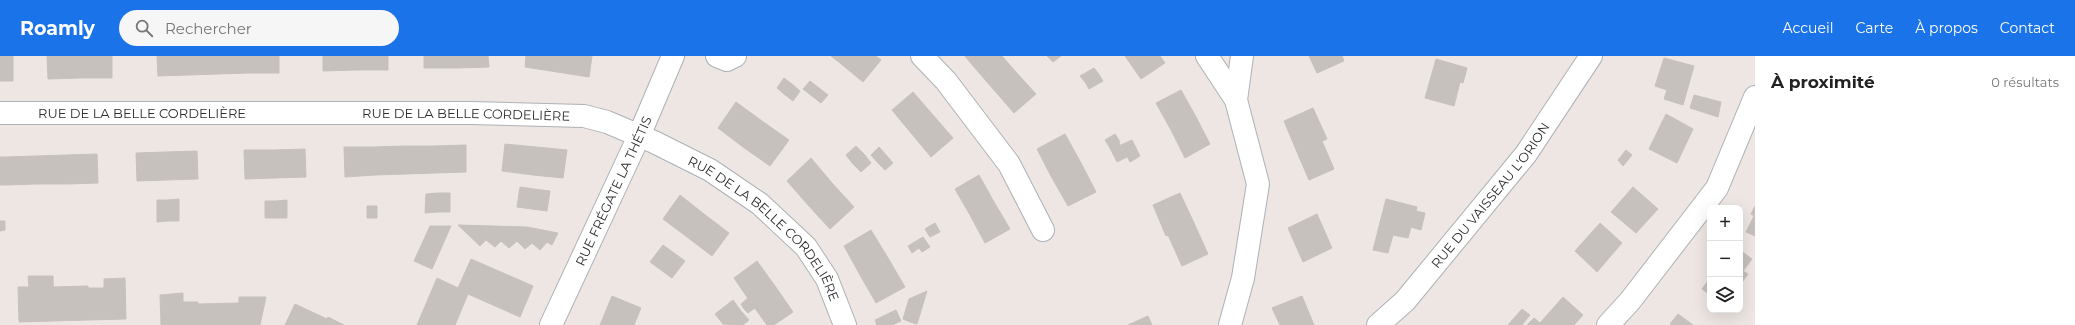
<!DOCTYPE html>
<html lang="fr">
<meta charset="utf-8">
<style>
:root{--surface:#fff;--page:#f6f6f6;--text:#222;--muted:#767676;--line:#e0e0e0;--accent:#1a73e8}
body{margin:0;font-family:Montserrat,sans-serif;background:var(--page);color:var(--text)}
.controls{position:absolute;right:12px;bottom:12px;display:grid;overflow:hidden;border-radius:8px;box-shadow:0 4px 16px #0002}
.controls button{width:36px;height:36px;display:grid;place-items:center;padding:0;border:0;border-bottom:1px solid var(--line);background:var(--surface);color:var(--text);font:20px sans-serif}
.list{margin:0;padding:0;list-style:none}
h2{display:flex;justify-content:space-between;align-items:center;height:52px;margin:0;padding:0 16px;font-size:17px}
h2 small{font-size:13px;font-weight:400;color:var(--muted)}
.icon{flex:none;width:22px;height:22px;fill:none;stroke:currentColor;stroke-width:2;stroke-linecap:round;stroke-linejoin:round}
.map{position:relative;flex:none;width:1755px;height:269px;overflow:hidden}
header{display:flex;align-items:center;gap:24px;box-sizing:border-box;height:56px;padding:0 20px;background:var(--accent);color:#fff}
header strong{font-size:19px}
nav{display:flex;gap:22px;margin-inline-start:auto;font-size:14px}
.search{width:280px;height:36px;background:var(--page);display:flex;align-items:center;gap:10px;box-sizing:border-box;padding:0 14px;border-radius:22px;color:var(--muted);font-size:15px}
main{display:flex}
aside{flex:1;background:var(--surface)}
.map>svg:first-child{display:block}
.building{fill:#c6c1bd;stroke:#c8c1bb}
.lines{fill:none;stroke-linecap:round;stroke-linejoin:round}
.minor-casing{stroke:#aeb1b7;stroke-width:24}
.minor{stroke:#fff;stroke-width:22}
.labels{text-anchor:middle;dominant-baseline:central;stroke-width:3;stroke-linejoin:round;paint-order:stroke}
.street-label{font-size:13px;fill:#2d2d2d;stroke:#fff}
</style>
<header>
<strong>Roamly</strong>
<div class="search"><svg class="icon" aria-label="search" viewBox="0 0 24 24"><circle cx="10" cy="10" r="6"/><path d="M15 15l6 6"/></svg>Rechercher</div>
<nav><a>Accueil</a><a>Carte</a><a>À propos</a><a>Contact</a></nav>
</header>
<main>
<div class="map">
<svg width="1755" height="269" viewBox="0 0 1755 269">
<rect width="100%" height="100%" fill="#ede6e2"/>
<path class="building" d="M0 0H13V25H0Z
M47 0H79V22L48 23Z
M79 0H112V22H79Z
M157 0H187L188 19 158 20Z
M187 0H217L218 18 188 19Z
M217 0H247L248 17 218 18Z
M247 0H279V17H248Z
M323 0H355V14L323 15Z
M355 0H388V14H355Z
M424 0H456V12H424Z
M456 0H488L489 11 456 12Z
M526 0H559L557 16 525 11Z
M559 0H592L589 21 557 16Z
M831 0H845L840 7Z
M845 0H876L881 4 863 26 840 7Z
M965 0H987L974 11Z
M987 0H1002L1015 15 994 34 974 11Z
M1047 0H1061L1053 6Z
M1125 0H1160L1165 7 1141 23Z
M1309 0H1342L1344 5 1317 17Z
M1664 2 1694 10 1683 49 1664 43 1667 34 1655 30Z
M1436 3 1467 12 1463 27 1460 26 1454 50 1425 42Z
M1094 12 1098 17 1085 26 1080 20Z
M1015 15 1036 38 1014 57 994 34Z
M1098 17 1103 25 1089 33 1085 26Z
M784 22 792 28 784 38 777 32Z
M810 25 819 32 812 40 803 33Z
M792 28 800 35 793 45 784 38Z
M819 32 828 39 821 47 812 40Z
M1181 34 1196 61 1171 74 1156 47Z
M913 36 933 59 911 77 892 54Z
M1694 39 1721 46 1718 61 1690 52Z
M736 46 762 65 743 91 718 72Z
M1313 52 1327 83 1297 96 1284 65Z
M1666 58 1693 73 1677 107 1649 93Z
M933 59 953 82 931 101 911 77Z
M1196 61 1210 88 1185 102 1171 74Z
M762 65 789 84 770 110 743 91Z
M1065 78 1081 107 1052 122 1037 93Z
M1115 78 1120 86 1110 92 1105 84Z
M1132 84 1136 92 1126 98 1121 89Z
M1322 85 1334 113 1309 124 1297 96Z
M1119 87 1127 101 1117 106 1110 92Z
M505 88 536 91 533 119 502 115Z
M466 89V116L435 117V90Z
M405 90H435V117L406 118Z
M405 90 406 118 375 119 374 91Z
M856 90 864 98 853 108 846 99Z
M344 91H374L375 119 345 121Z
M536 91 567 94 563 122 533 119Z
M879 91 887 100 878 107 871 99Z
M1136 92 1140 100 1130 106 1126 98Z
M305 93 306 121 275 122 274 94Z
M244 94H274L275 122 245 123Z
M1626 94 1632 99 1623 110 1618 104Z
M197 95 198 123 167 124 166 96Z
M166 96 167 124 137 125 136 97Z
M97 98 98 127 67 128 66 99Z
M864 98 871 107 861 116 853 108Z
M66 99 67 128H36V100Z
M36 100V128L6 129V101Z
M887 100 893 107 885 114 878 107Z
M0 101H6V129H0Z
M811 102 832 127 808 149 787 125Z
M1081 107 1096 136 1068 150 1052 122Z
M979 119 994 146 970 159 955 133Z
M832 127 854 151 830 173 808 149Z
M520 131 534 133 532 153 517 151Z
M1633 131 1658 153 1636 177 1611 156Z
M534 133 550 135 547 155 532 153Z
M438 137V156L425 157 426 138Z
M438 137H450V156H438Z
M1180 137 1194 167 1166 180 1153 149Z
M680 139 704 158 687 181 663 163Z
M179 143V165H168V144Z
M1386 143 1417 151 1416 155 1425 157 1421 174 1411 171 1408 182 1393 179 1388 197 1373 194Z
M157 144H168V165L157 166Z
M287 144V162H276V145Z
M265 145H276V162H265Z
M994 146 1010 173 985 187 970 159Z
M367 150H377V162H367Z
M1755 150V180L1746 176 1754 160 1751 158Z
M704 158 729 177 712 200 687 181Z
M1317 158 1332 192 1303 206 1288 172Z
M0 165H5V174L0 175Z
M935 167 940 176 930 181 925 173Z
M1194 167 1208 198 1182 210 1168 179Z
M1600 167 1622 187 1597 216 1575 195Z
M458 169 527 171 558 177 552 189 547 186 540 194 532 187 525 193 517 185 509 192 501 185 495 191 486 184 480 190Z
M430 170H451L432 213 414 205Z
M871 174 888 202 860 219 844 190Z
M923 181 930 191 922 196 919 192 912 197 908 190Z
M663 189 674 197 661 214 650 206Z
M1740 194 1752 203 1743 215 1748 218 1740 229Z
M674 197 685 205 672 222 661 214Z
M888 202 905 231 876 247 860 219Z
M471 203 533 230 520 261 468 238 455 269H417L437 222 458 232Z
M757 205 775 230 751 247 734 222Z
M28 220H53L54 265 19 266 18 231H29Z
M125 222 126 263 89 264 88 232H104V223Z
M1710 222V239L1702 233Z
M88 230 89 264 54 265 53 231Z
M775 230 793 256 774 269H767L751 247Z
M927 235 917 268 910 266 917 246 909 243Z
M183 237V246H198V269H161L160 239Z
M612 240 641 252 634 269H600Z
M1302 240 1314 269H1280L1272 252Z
M239 241H266L260 269H198V248L239 247Z
M1563 241 1583 259 1574 269H1541L1534 262 1540 267Z
M748 242 751 247 744 253 741 248Z
M909 243 917 246 910 266 903 263Z
M733 244 741 255 723 268 715 258Z
M751 247 755 252 748 257 744 253Z
M295 248 327 263 325 269H285Z
M1522 253 1530 259 1522 269H1508Z
M896 254 901 265 892 269H877L875 264Z
M741 255 749 264 743 269 723 268Z
M1678 258 1693 269H1672L1670 268Z
M1148 260 1152 269H1128Z
M328 261 344 269H325Z
M1534 262 1541 269H1527Z"/>
<g class="lines">
<g class="minor-casing">
<g id="minor">
<path d="M717 0 727 4 735 0"/>
<path d="M922 0 946 25 1009 108 1043 174"/>
<path d="M1207 0 1236 44 1258 128 1243 222 1230 269"/>
<path d="M1236 44 1242 0"/>
<path id="s1" d="M0 57H471L584 60 607 66 654 86 710 114 760 148 806 191 827 223 845 269"/>
<path id="s2" d="M551 269 639 80 673 0"/>
<path id="s3" d="M1378 269 1405 245 1526 98 1591 0"/>
<path d="M1608 269 1630 245 1717 132 1755 41"/>
</g>
</g>
<use href="#minor" class="minor"/>
</g>
<g class="labels">
<g class="street-label">
<text stroke="none"><textPath href="#s1" startOffset="142">RUE DE LA BELLE CORDELIÈRE</textPath></text>
<text stroke="none"><textPath href="#s1" startOffset="466">RUE DE LA BELLE CORDELIÈRE</textPath></text>
<text stroke="none"><textPath href="#s2" startOffset="148">RUE FRÉGATE LA THÉTIS</textPath></text>
<text stroke="none"><textPath href="#s3" startOffset="172">RUE DU VAISSEAU L'ORION</textPath></text>
<text stroke="none"><textPath href="#s1" startOffset="802">RUE DE LA BELLE CORDELIÈRE</textPath></text>
</g>
</g>
</svg>
<div class="controls">
<button>+</button>
<button>−</button>
<button><svg class="icon" aria-label="layers" viewBox="0 0 24 24"><path d="M12 4l9 5-9 5-9-5zM3 14l9 5 9-5"/></svg></button>
</div>
</div>
<aside>
<h2>À proximité<small>0 résultats</small></h2>
<ul class="list">
</ul>
</aside>
</main>
